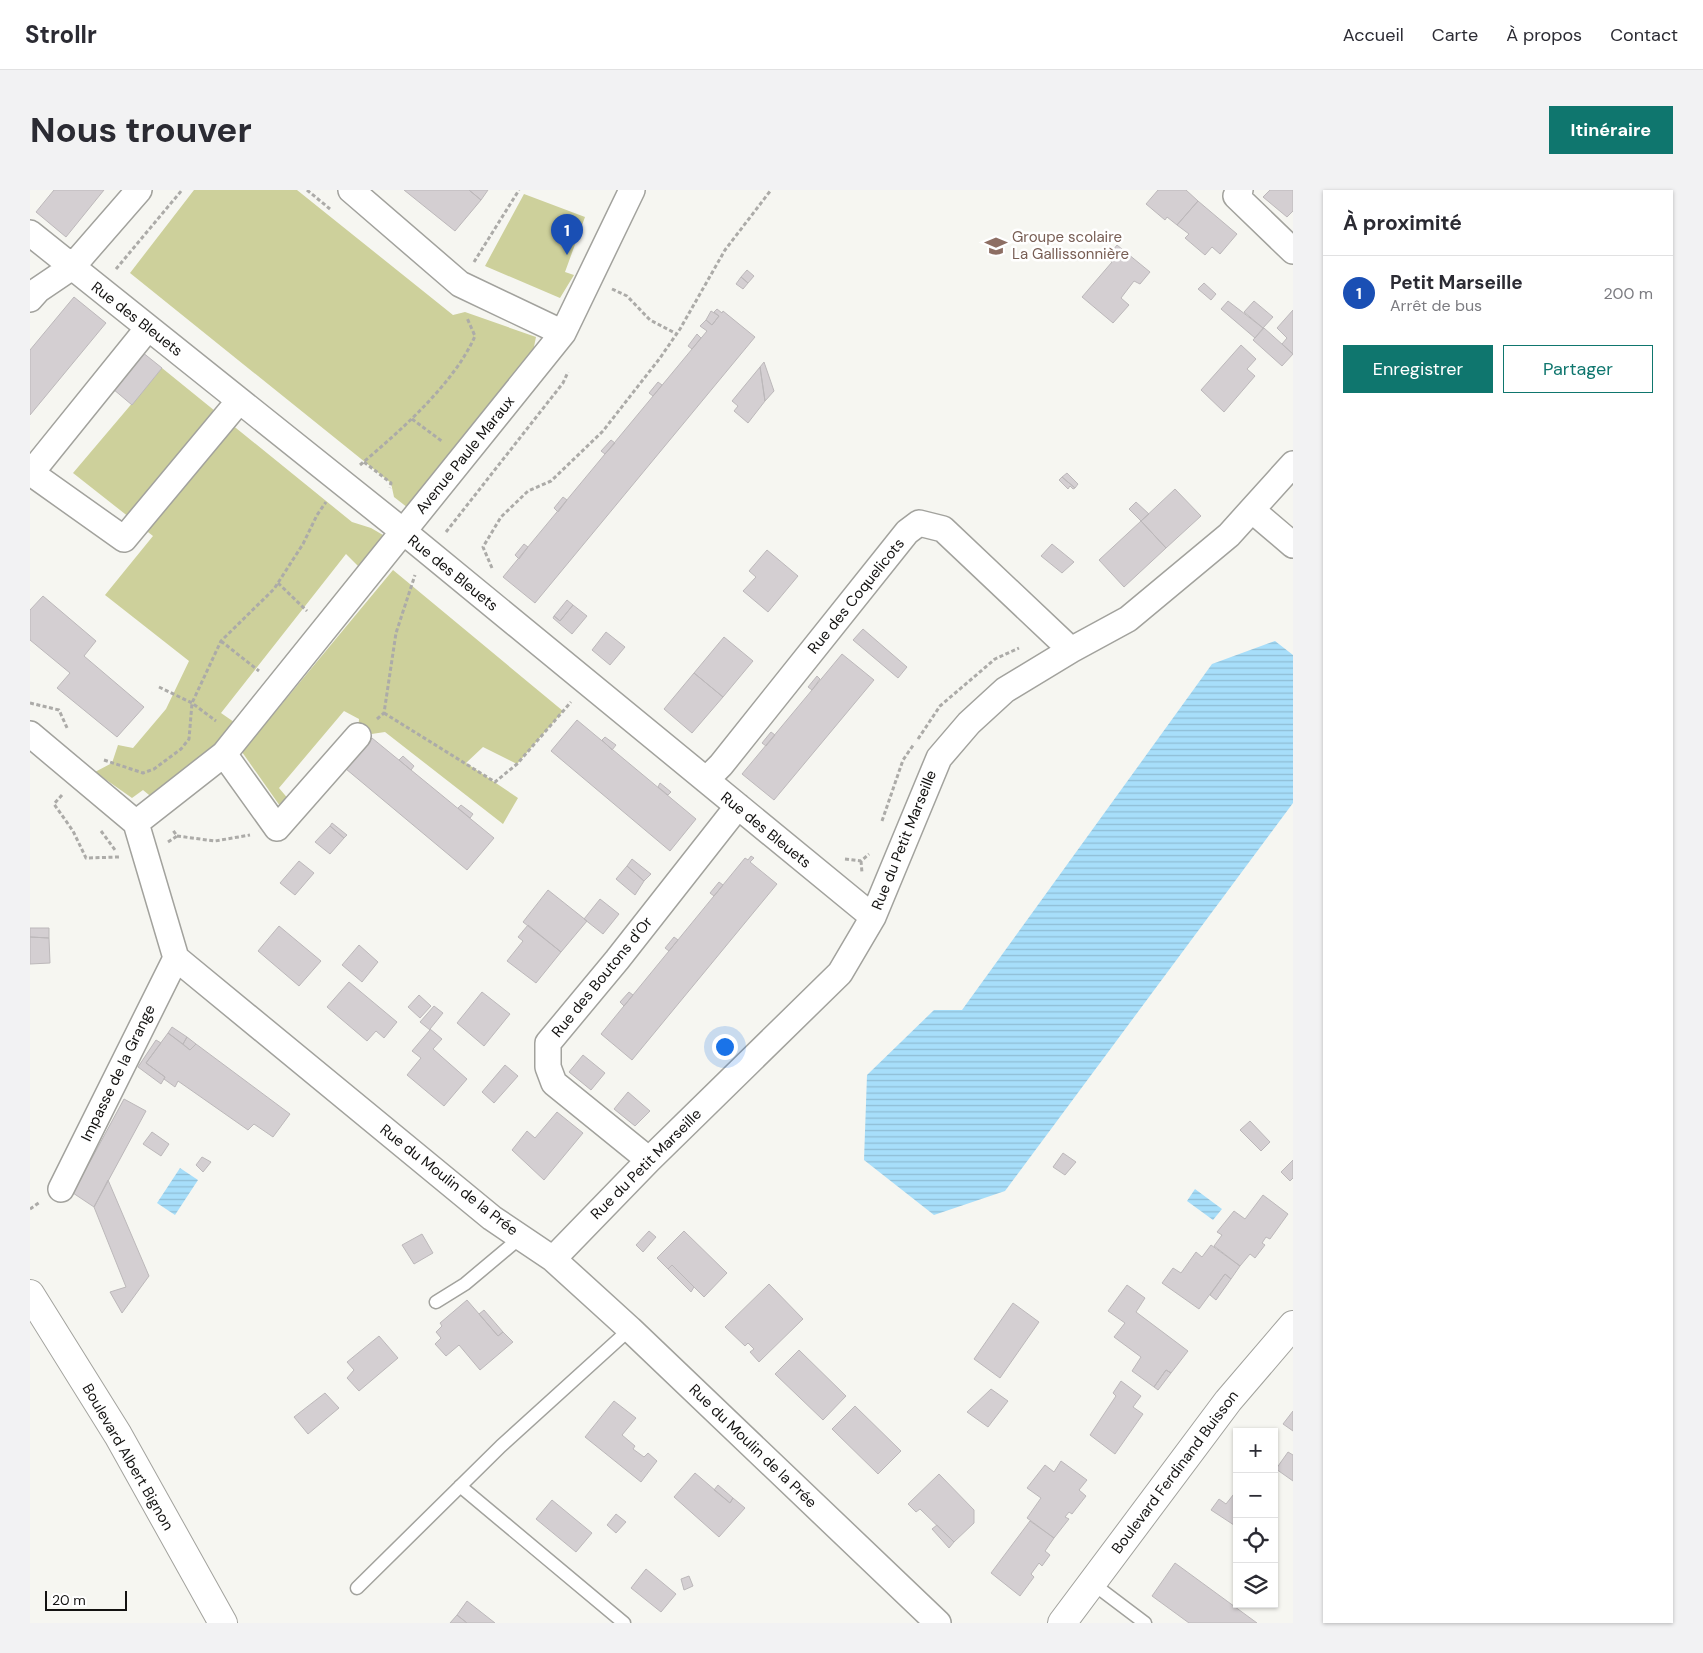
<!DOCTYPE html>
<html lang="fr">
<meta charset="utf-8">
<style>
:root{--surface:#fff;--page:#f2f2f3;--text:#2b2b33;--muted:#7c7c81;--line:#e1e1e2;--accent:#0f766e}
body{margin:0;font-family:"DM Sans",sans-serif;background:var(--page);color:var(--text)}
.controls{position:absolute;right:15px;bottom:15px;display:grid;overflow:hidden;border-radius:0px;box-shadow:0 1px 4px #0004}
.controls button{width:45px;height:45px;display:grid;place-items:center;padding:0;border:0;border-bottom:1px solid var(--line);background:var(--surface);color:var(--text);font:25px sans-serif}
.scale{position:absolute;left:15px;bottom:12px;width:82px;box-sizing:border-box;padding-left:5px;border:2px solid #131211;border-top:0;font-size:14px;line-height:18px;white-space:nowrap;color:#131211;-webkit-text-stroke:4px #fff;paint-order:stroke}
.you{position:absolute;left:694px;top:856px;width:18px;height:18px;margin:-12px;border:4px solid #fff;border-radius:50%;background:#1a73e8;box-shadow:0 0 0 8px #1a73e833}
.badge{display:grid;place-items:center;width:32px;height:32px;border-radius:50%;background:var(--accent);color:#fff;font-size:16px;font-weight:700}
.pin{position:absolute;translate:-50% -41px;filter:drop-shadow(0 1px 2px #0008)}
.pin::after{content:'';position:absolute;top:26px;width:18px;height:15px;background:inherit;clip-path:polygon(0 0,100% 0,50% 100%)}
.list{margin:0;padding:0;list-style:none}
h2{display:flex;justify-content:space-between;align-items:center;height:65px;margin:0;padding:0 20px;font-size:21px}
h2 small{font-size:16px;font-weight:400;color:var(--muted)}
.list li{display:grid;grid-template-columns:32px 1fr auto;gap:15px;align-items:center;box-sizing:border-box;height:75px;padding:0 20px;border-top:1px solid var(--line)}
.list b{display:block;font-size:19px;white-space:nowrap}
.list p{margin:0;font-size:16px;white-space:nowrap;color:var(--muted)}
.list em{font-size:16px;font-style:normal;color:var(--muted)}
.actions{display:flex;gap:10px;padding:15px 20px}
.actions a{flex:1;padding:11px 0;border:1px solid var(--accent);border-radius:0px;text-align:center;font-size:18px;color:var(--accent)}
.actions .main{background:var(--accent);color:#fff}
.icon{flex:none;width:28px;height:28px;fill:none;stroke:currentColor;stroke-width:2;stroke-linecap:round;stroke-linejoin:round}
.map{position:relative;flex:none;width:1263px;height:1433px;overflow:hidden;border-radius:0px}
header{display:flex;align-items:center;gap:30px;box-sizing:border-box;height:70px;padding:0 25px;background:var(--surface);border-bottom:1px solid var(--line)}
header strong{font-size:24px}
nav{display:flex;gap:28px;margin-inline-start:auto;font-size:18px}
.intro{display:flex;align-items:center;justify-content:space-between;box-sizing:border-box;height:120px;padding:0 30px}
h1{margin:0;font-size:35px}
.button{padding:12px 22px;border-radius:0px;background:var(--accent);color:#fff;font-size:18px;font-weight:700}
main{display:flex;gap:30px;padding:0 30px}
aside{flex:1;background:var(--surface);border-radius:0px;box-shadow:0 1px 4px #0004}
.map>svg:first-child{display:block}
.grass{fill:#cdd09b}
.water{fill:url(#water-rules)}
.building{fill:#d4cfd2;stroke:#bcb8ba}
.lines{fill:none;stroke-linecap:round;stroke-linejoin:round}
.lane-casing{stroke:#a2a29d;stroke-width:15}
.street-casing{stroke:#a2a29d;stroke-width:28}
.secondary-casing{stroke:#a2a29d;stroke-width:30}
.primary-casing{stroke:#a2a29d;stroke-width:30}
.path{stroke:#acaba8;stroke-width:3;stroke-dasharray:4 2.5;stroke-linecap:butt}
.lane{stroke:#fff;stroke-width:12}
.street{stroke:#fff;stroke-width:25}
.secondary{stroke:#fff;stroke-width:28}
.primary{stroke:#fff;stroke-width:28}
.labels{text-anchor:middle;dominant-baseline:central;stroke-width:5;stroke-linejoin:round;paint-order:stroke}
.education-label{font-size:15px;fill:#785e54;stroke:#fff;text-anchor:start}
.street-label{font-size:15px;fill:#131211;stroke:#fff}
</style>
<header>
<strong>Strollr</strong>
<nav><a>Accueil</a><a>Carte</a><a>À propos</a><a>Contact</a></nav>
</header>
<div class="intro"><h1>Nous trouver</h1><a class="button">Itinéraire</a></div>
<main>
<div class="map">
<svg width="1263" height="1433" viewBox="0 0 1263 1433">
<defs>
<pattern id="water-rules" width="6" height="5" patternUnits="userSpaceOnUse" patternTransform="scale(1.25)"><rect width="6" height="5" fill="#a7defa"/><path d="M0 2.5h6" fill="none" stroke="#8fbdd5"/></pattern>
</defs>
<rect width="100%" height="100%" fill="#f6f6f1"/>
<path class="grass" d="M164 0H267L423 125 435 122 506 147 498 186 387 325 364 307 361 293 100 83Z
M494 4 555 27 535 82 544 85 530 108 455 76Z
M132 178 322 332 341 338 365 352 338 386 316 364 191 523 214 539 130 614 113 600 102 608 65 582 82 573 88 555 103 558 136 519 159 471 75 405 123 346 43 283Z
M363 380 533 521 487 574 453 557 436 573 488 608 473 634 355 542 328 546 329 529 314 521 249 598 265 617 250 616 212 562Z"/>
<path class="water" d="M1245 451 1263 465V613L975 1001 904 1025 834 970 837 885 904 820H932L1182 474Z
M150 978 168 990 145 1025 127 1013Z
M1165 999 1192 1019 1183 1030 1157 1011Z"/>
<path class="building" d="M24 0H74L36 47 6 22Z
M374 0H439L451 10 425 41Z
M439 0H458L451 10Z
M1128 0H1156L1168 11 1147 35 1137 27 1135 30 1116 14Z
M1240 0H1263V21L1257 27 1233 7Z
M1168 11 1207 44 1190 64 1182 57 1175 65 1155 48 1159 44 1147 35Z
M1087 55 1120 82 1110 94 1104 91 1091 108 1099 115 1083 133 1052 107 1082 72 1077 68Z
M717 80 724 86 718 93 711 87Z
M711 87 718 93 713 99 706 94Z
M1174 93 1186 104 1181 110 1168 99Z
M44 107 76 133 0 225V160Z
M1198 111 1233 138 1225 148 1191 119Z
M1224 111 1243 127 1233 138 1214 122Z
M687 119 692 123 693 121 725 147 505 413 473 387 677 141 670 136 676 130 682 135 689 126 684 122Z
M1263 120V164L1252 154 1257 148 1247 138Z
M681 121 689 126 682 135 676 130Z
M1234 138 1263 164 1252 176 1223 150Z
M667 144 671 148 662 159 658 156Z
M1211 155 1226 169 1217 179 1225 186 1194 222 1171 200Z
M112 162 132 178 102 215 83 199Z
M734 172 744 201 735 211 730 177Z
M730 177 735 211 718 233 704 221 708 216 702 211Z
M628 192 632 195 623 206 619 203Z
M581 250 585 253 575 264 571 261Z
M1037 283 1048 294 1045 298 1032 287Z
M1032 287 1045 298 1043 299 1040 296 1038 299 1029 290Z
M1145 299 1171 326 1136 358 1111 331Z
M533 307 537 310 528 322 524 318Z
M1106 312 1119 324 1111 331 1099 319Z
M1111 331 1136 358 1094 397 1069 370Z
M494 354 498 357 489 369 485 365Z
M1022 354 1044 372 1032 383 1011 366Z
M737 360 768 386 738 422 713 401 726 387 719 381Z
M13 406 66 451 54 466 114 517 87 547 27 498 40 483 0 450V420Z
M537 410 543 415 530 431 524 426Z
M543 415 557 426 542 444 523 428 524 426 530 431Z
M833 439 877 477 868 488 823 450Z
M576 442 595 457 580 475 562 460Z
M694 447 723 471 693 507 664 483Z
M812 464 844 490 744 610 712 584Z
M664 483 693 507 662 543 634 519Z
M787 486 790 489 782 500 778 497Z
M547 530 666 629 640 661 521 561Z
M741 542 745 545 736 556 732 553Z
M575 547 586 555 582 560 572 550Z
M342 548 464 648 437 680 316 579Z
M373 566 384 576 381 580 369 570Z
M630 593 641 602 638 605 628 597Z
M431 615 443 624 440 628 428 618Z
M302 633 317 645 314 648 300 636Z
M300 636 314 648 300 664 285 652Z
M721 666 724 668 720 672 747 694 602 870 571 844 715 668 718 670Z
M602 669 621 684 614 691 597 676Z
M269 671 284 683 265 705 250 693Z
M597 676 614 691 605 705 586 689Z
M689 692 693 695 684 706 680 703Z
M518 700 557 731 531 762 493 732Z
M570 709 589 724 573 744 554 729Z
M498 735 531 762 506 793 477 771 493 751 488 747Z
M249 736 291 771 269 796 228 761Z
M0 738H19V748L0 747Z
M0 747 19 748 20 773 0 774Z
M644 747 648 750 639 761 635 758Z
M329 755 348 772 332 792 312 775Z
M319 792 367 832 354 848 346 841 337 851 297 817Z
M452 802 480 824 454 856 427 833Z
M599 802 603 805 594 816 590 812Z
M389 805 401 816 390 828 378 817Z
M404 816 413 823 400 839 412 849 403 859 437 889 414 916 377 885 391 868 382 861 400 840 390 832Z
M142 837 157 847 153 854 138 843Z
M138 843 160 860 166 854 260 924 243 947 224 934 218 940 148 891 145 897 134 889 135 887 116 873Z
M157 847 166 854 160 860 153 854Z
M126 850 131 853 116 873 135 887 131 894 108 877Z
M553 865 575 883 561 900 539 882Z
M475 875 488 886 464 913 452 902Z
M598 902 620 921 605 936 584 919Z
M94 909 116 921 64 1017 43 1003Z
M527 922 553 943 514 990 482 960 497 941 505 948Z
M1220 931 1240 952 1231 961 1210 940Z
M122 942 139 954 131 966 113 954Z
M1033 963 1046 972 1035 985 1023 977Z
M172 967 181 972 173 982 166 975Z
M1263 970V988L1260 991 1251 982Z
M78 990 119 1086 92 1123 80 1102 96 1097 64 1017Z
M1233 1005 1258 1024 1240 1049 1236 1047 1232 1053 1235 1055 1225 1068 1220 1064 1210 1076 1184 1056 1192 1045 1187 1042 1204 1021 1215 1029Z
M619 1041 626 1047 613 1062 606 1055Z
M654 1041 697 1083 674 1107 642 1075 638 1079 627 1068Z
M392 1044 403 1063 384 1074 372 1055Z
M1181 1055 1210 1076 1201 1089 1195 1084 1169 1119 1132 1093 1143 1078 1151 1083 1166 1062 1172 1067Z
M642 1075 664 1097 661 1102 638 1079Z
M1195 1084 1201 1089 1186 1110 1180 1105Z
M739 1094 773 1129 729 1172 720 1162 724 1159 718 1153 715 1156 695 1137Z
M1097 1095 1115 1108 1106 1122 1158 1161 1141 1183 1136 1180 1124 1197 1102 1181 1111 1167 1084 1147 1095 1133 1078 1121Z
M437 1110 468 1146 473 1142 483 1152 450 1180 429 1155 416 1166 405 1154 411 1148 406 1142 412 1136 410 1133Z
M983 1113 1009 1132 970 1188 944 1169Z
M454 1120 473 1142 468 1146 449 1124Z
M349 1146 368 1168 329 1201 317 1188 324 1180 317 1172Z
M769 1160 816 1206 793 1230 745 1184Z
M1136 1180 1141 1183 1128 1200 1124 1197Z
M1091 1191 1111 1206 1103 1217 1113 1224 1085 1264 1060 1245 1086 1206 1083 1203Z
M961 1199 978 1211 958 1237 937 1222Z
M295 1203 309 1218 278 1244 264 1227Z
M584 1211 606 1228 592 1245 605 1256 603 1259 614 1267 618 1263 627 1271 611 1292 555 1247Z
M825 1216 871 1261 848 1284 802 1239Z
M1263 1221V1241L1253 1234Z
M1258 1262 1263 1265V1291L1246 1279Z
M1031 1271 1057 1290 1049 1300 1056 1306 1042 1324 1039 1322 1035 1327 1039 1329 1024 1348 997 1328 1011 1308 997 1298 1015 1275 1024 1282Z
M665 1283 700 1313 703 1308 715 1318 689 1347 644 1307Z
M909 1284 944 1320V1333L924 1352 890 1319 886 1322 878 1314Z
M688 1295 703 1308 700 1313 684 1300Z
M1207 1300V1337L1181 1320 1189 1309 1196 1314Z
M522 1310 562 1343 546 1362 506 1329Z
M586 1324 596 1332 586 1343 577 1335Z
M1000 1331 1024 1348 1015 1361 1020 1365 1012 1376 1009 1373 1001 1384 1004 1387 990 1406 961 1383Z
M907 1335 924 1352 919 1358 902 1339Z
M1145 1373 1227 1433H1159L1122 1406Z
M616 1379 646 1404 631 1422 601 1398Z
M659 1386 663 1396 654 1400 651 1389Z
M437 1411 465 1433H437L427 1425Z
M427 1425 437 1433H420Z"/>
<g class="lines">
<g class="lane-casing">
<path id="lane" d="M406 1112 435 1094 491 1047
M430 1296 594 1433
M1062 1393 1115 1433
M327 1398 471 1256 600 1139"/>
</g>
<g class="street-casing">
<path id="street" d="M321 0 430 94 533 143
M1210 0 1206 6 1263 61
M0 43 374 342 843 727
M0 109 8 100 42 77 109 0
M118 138 1 283 94 349 209 211
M1223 321 1263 355
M0 544 106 633 146 768 462 1028 523 1069 600 1139 908 1433
M194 564 247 638 328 546
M676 590 691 575 877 342 889 333 913 339 1041 460
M106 633 194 564 533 143 602 0
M619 970 524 893 518 877V853L587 770 708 616
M31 999 146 768
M523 1069 619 970 810 783 843 727 909 568 939 533 975 500 1041 460 1098 429 1199 345 1263 274"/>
</g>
<g class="secondary-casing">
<path id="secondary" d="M1032 1433 1198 1211 1263 1135"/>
</g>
<g class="primary-casing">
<path id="primary" d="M0 1104 88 1245 193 1433"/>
</g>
<path class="path" d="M277 0 300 19
M444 72 489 0
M86 79 152 0
M582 99 597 106 620 130 647 144
M382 229 413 252
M334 272 361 293 360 298
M330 275C370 241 424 194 445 146L437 128
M416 342 533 193 538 182
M462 378 453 357 471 327 498 301 521 291 573 241 630 168 650 139 695 60 741 0
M248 393 277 421
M191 451 229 481
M129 497 162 513 186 531
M0 513 29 520 38 540
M354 523 465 592 487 574 541 512
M347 529 354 523 366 443 385 385
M888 549 910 516 965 469 989 458
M74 570 113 583 124 579 151 559 159 549 162 513 191 451 244 399 273 354 287 325 296 312
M32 605 24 614 43 641 56 668 89 667
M852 631 873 570 884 554
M71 641 85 660
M147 646 185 651 220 645
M138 652 147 646 142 639
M815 669 831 671 839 664
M831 671 832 683
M0 1019 10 1012"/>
<use href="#lane" class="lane"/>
<use href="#street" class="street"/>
<use href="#secondary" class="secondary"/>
<use href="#primary" class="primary"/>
</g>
<defs>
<g id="school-bare" transform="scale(1.725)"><path d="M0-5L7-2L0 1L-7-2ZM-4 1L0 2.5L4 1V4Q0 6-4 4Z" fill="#8d6e63" stroke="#fff" stroke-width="2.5" paint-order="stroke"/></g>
</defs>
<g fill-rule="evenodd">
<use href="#school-bare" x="966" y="56"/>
</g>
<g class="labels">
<g class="education-label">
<text x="982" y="47">Groupe scolaire<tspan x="982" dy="17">La Gallissonnière</tspan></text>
</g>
<g class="street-label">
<text transform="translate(107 129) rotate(38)">Rue des Bleuets</text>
<text transform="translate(435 265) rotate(-51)">Avenue Paule Maraux</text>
<text transform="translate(423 383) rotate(39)">Rue des Bleuets</text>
<text transform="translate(826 406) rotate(-51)">Rue des Coquelicots</text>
<text transform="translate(736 640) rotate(39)">Rue des Bleuets</text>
<text transform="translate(874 650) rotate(-68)">Rue du Petit Marseille</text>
<text transform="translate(572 787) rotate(-51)">Rue des Boutons d'Or</text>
<text transform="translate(88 883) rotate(-64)">Impasse de la Grange</text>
<text transform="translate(616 974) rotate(-45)">Rue du Petit Marseille</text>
<text transform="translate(419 990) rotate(38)">Rue du Moulin de la Prée</text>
<text transform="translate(723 1256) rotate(44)">Rue du Moulin de la Prée</text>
<text transform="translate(98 1267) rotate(60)">Boulevard Albert Bignon</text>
<text transform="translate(1145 1282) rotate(-53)">Boulevard Ferdinand Buisson</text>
</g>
</g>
</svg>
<div class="controls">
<button>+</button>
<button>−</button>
<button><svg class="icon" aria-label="locate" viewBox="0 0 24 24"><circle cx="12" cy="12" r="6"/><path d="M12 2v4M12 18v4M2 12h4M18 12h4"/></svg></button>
<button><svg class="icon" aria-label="layers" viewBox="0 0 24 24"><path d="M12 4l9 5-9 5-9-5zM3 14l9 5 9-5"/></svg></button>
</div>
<div class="scale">20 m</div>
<div class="you"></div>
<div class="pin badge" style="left:537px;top:65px;background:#1a4fb4">1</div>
</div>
<aside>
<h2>À proximité<small></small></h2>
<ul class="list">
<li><span class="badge" style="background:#1a4fb4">1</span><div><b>Petit Marseille</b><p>Arrêt de bus</p></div><em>200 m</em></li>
</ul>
<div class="actions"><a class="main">Enregistrer</a><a>Partager</a></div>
</aside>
</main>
